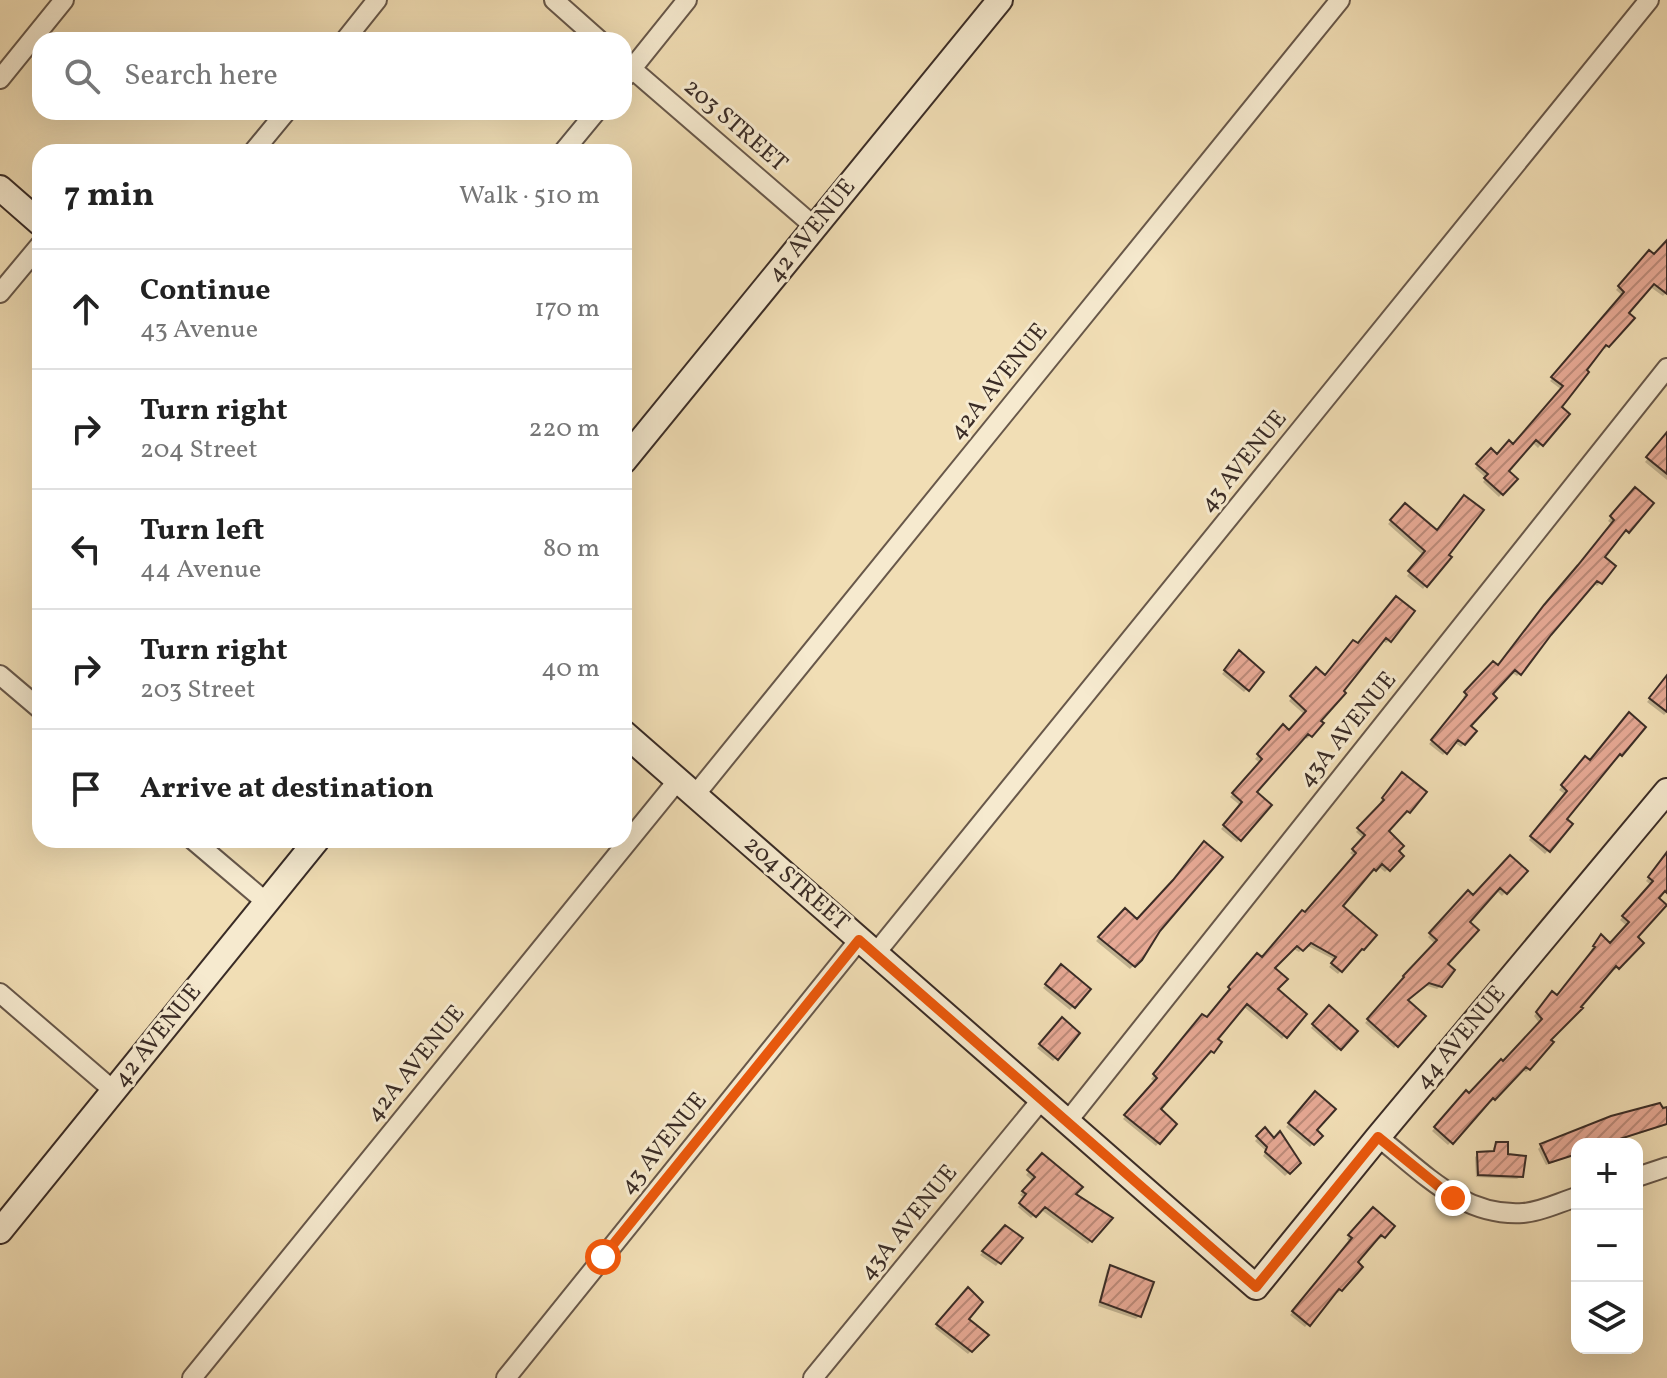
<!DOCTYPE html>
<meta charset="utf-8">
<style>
:root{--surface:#fff;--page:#f2f2f2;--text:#222;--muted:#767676;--line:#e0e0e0}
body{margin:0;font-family:Vollkorn,serif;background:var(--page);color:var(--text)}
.controls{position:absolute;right:24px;bottom:24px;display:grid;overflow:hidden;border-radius:16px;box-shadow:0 8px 32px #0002}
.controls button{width:72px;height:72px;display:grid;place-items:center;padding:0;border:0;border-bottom:2px solid var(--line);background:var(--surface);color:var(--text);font:40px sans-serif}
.stop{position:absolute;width:24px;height:24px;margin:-18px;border:6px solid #ea580c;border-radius:50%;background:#fff}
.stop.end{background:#ea580c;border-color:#fff;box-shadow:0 2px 8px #0008}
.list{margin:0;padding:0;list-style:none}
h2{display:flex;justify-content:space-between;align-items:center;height:104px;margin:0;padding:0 32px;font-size:34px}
h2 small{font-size:26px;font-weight:400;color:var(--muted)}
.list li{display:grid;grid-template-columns:52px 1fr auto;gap:24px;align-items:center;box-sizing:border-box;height:120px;padding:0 32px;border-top:2px solid var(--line)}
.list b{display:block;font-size:30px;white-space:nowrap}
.list p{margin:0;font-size:26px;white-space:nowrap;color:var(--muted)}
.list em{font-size:26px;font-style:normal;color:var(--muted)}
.icon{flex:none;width:44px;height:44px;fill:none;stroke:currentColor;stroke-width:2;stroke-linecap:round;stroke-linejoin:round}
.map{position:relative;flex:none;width:1667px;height:1378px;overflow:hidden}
.search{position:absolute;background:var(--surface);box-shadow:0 8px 32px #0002;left:32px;top:32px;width:600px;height:88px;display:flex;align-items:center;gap:20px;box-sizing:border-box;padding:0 28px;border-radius:24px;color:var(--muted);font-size:30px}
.panel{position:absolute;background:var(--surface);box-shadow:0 8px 32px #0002;left:32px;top:144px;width:600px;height:704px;border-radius:24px}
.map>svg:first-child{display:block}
.shadow{fill:#0003}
.building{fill:url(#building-hatch);stroke:#3a2c26;stroke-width:2}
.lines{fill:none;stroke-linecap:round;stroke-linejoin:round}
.street-casing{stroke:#68584a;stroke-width:22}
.secondary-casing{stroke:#3a2c26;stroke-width:28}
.street{stroke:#f6eacf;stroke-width:18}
.secondary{stroke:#f6eacf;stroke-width:24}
.route{stroke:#ea580c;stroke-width:10}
.labels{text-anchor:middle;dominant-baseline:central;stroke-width:6;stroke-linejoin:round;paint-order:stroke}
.street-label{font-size:24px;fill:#3a2c26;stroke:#f6eacf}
</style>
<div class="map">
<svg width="1667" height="1378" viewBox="0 0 1667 1378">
<defs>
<pattern id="building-hatch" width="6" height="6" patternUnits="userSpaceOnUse" patternTransform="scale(2)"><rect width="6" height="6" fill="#e7a995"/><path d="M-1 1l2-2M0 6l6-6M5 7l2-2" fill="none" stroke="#bc8a79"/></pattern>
</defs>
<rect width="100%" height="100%" fill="#f1deb5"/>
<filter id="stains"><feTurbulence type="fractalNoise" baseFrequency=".0025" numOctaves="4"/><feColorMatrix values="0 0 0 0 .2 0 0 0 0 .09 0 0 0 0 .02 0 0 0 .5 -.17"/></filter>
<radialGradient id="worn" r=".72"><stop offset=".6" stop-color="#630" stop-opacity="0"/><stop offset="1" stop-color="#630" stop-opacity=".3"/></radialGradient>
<path class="shadow" d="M1667 242V292L1663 296 1649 286 1626 313 1632 318 1605 349 1602 347 1559 407 1567 414 1538 448 1532 442 1506 471 1515 479 1499 497 1483 482 1486 478 1475 468 1491 451 1497 457 1513 447 1562 390 1550 381 1623 296 1616 290 1649 253 1654 257Z
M1664 439 1667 442V480L1645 462Z
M1632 493 1651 504 1624 534 1622 532 1602 558 1600 583 1597 586 1593 583 1520 673 1517 676 1511 672 1490 694 1468 726 1474 731 1464 744 1461 747 1454 742 1443 755 1429 744 1466 699 1463 697 1493 664 1497 668 1612 524 1608 521Z
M1405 506 1436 533 1426 585 1423 589 1407 576 1423 555 1388 524Z
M1393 602 1389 640 1386 643 1382 640 1318 721 1321 724 1307 739 1304 736 1254 792 1269 805 1237 842 1221 829 1241 806 1230 797 1260 763 1255 759 1280 730 1289 732 1305 715 1289 701 1316 669 1325 677 1358 646Z
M1236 656 1262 672 1244 692 1222 674Z
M1667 677V712L1664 715 1647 702Z
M1629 715 1621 754 1618 757 1616 756 1564 819 1570 824 1545 854 1529 840 1566 795 1559 790 1582 761 1589 762Z
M1399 778 1408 812 1405 815 1402 813 1386 831 1396 852 1401 856 1385 872 1378 866 1372 873 1370 871 1340 906 1374 936 1360 952 1358 950 1338 974 1329 967 1335 960 1306 945 1299 952 1292 948 1272 968 1275 990 1304 1014 1282 1039 1243 1006 1216 1039 1212 1052 1209 1055 1207 1053 1158 1109 1174 1124 1156 1146 1123 1119 1155 1082 1151 1079 1199 1020 1207 1019 1229 993 1227 991 1254 959 1262 960 1355 857 1350 853 1364 839 1356 832 1383 804 1380 802Z
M1667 854V885L1657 898 1635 938 1641 943 1615 970 1612 968 1548 1040 1529 1069 1526 1072 1521 1069 1491 1102 1489 1100 1448 1145 1432 1131 1467 1093 1469 1095 1503 1064 1540 1024 1534 1016 1549 997H1557L1593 951 1591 950 1599 940 1610 945 1627 926 1620 920 1651 885 1646 881Z
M1525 871 1502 896 1496 890 1467 922 1446 964 1441 986 1437 989 1424 985 1406 1000 1423 1016 1394 1048 1365 1023 1401 980 1435 944 1428 937 1468 893 1473 898Z
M1125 911 1137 922 1158 929 1140 959 1130 969 1096 941Z
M1061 967 1088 989 1070 1010 1043 988Z
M1329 1008 1355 1031 1337 1051 1311 1028Z
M1062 1020 1078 1033 1053 1061 1037 1048Z
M1315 1093 1314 1130 1320 1136 1310 1147 1286 1127Z
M1667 1109V1125L1606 1144H1577V1154L1546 1165 1538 1149 1541 1146 1611 1118Z
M1265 1130 1299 1163 1285 1176 1263 1156 1266 1151 1255 1141Z
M1497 1144 1521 1176 1517 1179 1476 1177 1475 1157 1478 1154 1493 1153V1148Z
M1042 1156 1073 1194 1110 1218 1088 1244 1040 1209 1031 1218 1018 1207 1025 1198 1020 1195 1033 1181 1026 1175Z
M1373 1210 1392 1226 1380 1239 1377 1237 1355 1262 1360 1267 1338 1293 1335 1291 1305 1327 1290 1315 1351 1243 1347 1239Z
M1006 1227 1020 1238 996 1266 980 1255Z
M1110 1267 1139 1316 1136 1319 1098 1306 1107 1270Z
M968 1290 966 1319 986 1335 968 1354 935 1328Z"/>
<path class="building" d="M1667 240V294L1654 284 1629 313 1635 318 1609 347 1606 345 1587 370 1589 372 1562 407 1570 414 1543 446 1536 440 1509 471 1518 479 1503 495 1484 478 1488 474 1476 464 1491 448 1497 454 1509 440 1513 444 1563 386 1551 377 1624 292 1618 286 1649 250 1654 254Z
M1667 432V474L1646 457Z
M1635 487 1654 503 1629 533 1626 530 1605 557 1616 566 1602 584 1597 581 1551 635 1521 675 1515 670 1493 694 1497 698 1471 726 1477 731 1465 745 1458 740 1447 754 1431 740 1467 695 1464 692 1493 661 1498 665 1544 605 1578 565 1614 520 1610 516Z
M1464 495 1484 510 1449 555 1452 557 1427 587 1408 571 1425 551 1390 520 1405 503 1437 530Z
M1396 596 1415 611 1391 642 1386 638 1344 691 1346 693 1321 721 1324 723 1312 737 1308 734 1257 792 1272 805 1241 841 1223 825 1242 802 1232 793 1262 759 1257 754 1283 724 1289 730 1306 711 1290 696 1316 667 1325 675 1353 640 1358 643Z
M1239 650 1264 672 1249 691 1224 670Z
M1667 675V712L1649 698Z
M1629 712 1646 727 1622 756 1620 754 1567 819 1573 824 1550 852 1530 836 1567 791 1561 785 1585 756 1590 760Z
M1402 772 1427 792 1410 813 1407 811 1389 831 1404 846 1399 851 1404 856 1390 871 1382 864 1376 871 1374 869 1343 906 1377 935 1364 950 1362 949 1342 972 1331 963 1336 957 1311 943 1303 951 1297 946 1275 968 1288 979 1278 989 1307 1014 1287 1038 1247 1004 1218 1039 1222 1042 1214 1053 1211 1051 1161 1109 1177 1124 1160 1144 1124 1115 1157 1078 1153 1074 1202 1014 1207 1017 1230 989 1228 987 1257 953 1262 957 1302 910 1305 912 1356 853 1352 849 1365 835 1357 828 1384 800 1382 798Z
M1204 841 1223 857 1160 931 1142 960 1135 967 1098 937 1125 908 1137 919 1173 880Z
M1667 852V893L1665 891 1659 898 1667 905 1638 937 1644 943 1619 969 1616 966 1581 1007 1583 1008 1551 1040 1554 1042 1530 1070 1526 1067 1495 1100 1493 1098 1453 1144 1434 1127 1466 1090 1469 1093 1501 1059 1503 1061 1542 1019 1536 1012 1552 991 1557 995 1595 947 1593 946 1601 934 1610 943 1629 922 1622 916 1653 881 1648 877Z
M1510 855 1528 871 1507 894 1500 888 1470 922 1479 930 1448 964 1455 970 1442 987 1429 983 1408 1000 1426 1016 1398 1047 1367 1019 1404 977 1403 976 1437 940 1429 933 1468 890 1473 895Z
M1061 964 1091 989 1075 1008 1045 984Z
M1329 1005 1358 1031 1341 1050 1312 1024Z
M1062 1017 1080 1033 1058 1060 1039 1044Z
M1315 1091 1336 1109 1317 1130 1323 1136 1314 1145 1288 1123Z
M1660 1103 1663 1108 1667 1107V1124L1604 1144H1577V1154L1549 1163 1540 1144 1611 1116Z
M1265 1127 1274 1138 1280 1131 1301 1163 1290 1174 1265 1152 1267 1147 1256 1136Z
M1496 1142H1508V1154L1526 1156 1523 1177 1478 1175 1477 1152 1494 1151Z
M1042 1153 1083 1187 1076 1194 1113 1218 1092 1242 1045 1207 1036 1217 1019 1203 1026 1194 1022 1191 1035 1177 1027 1170Z
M1373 1207 1395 1226 1385 1238 1381 1235 1358 1262 1363 1267 1342 1291 1339 1289 1310 1326 1292 1311 1352 1238 1348 1235Z
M1005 1225 1023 1238 1001 1264 982 1251Z
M1110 1265 1154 1282 1141 1317 1100 1302Z
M968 1287 983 1302 969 1319 989 1335 972 1352 936 1324Z"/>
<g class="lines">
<g class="street-casing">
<path id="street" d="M554 0 599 40
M345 40 377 0
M624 62 815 227
M626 76 687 0
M0 79 64 0
M253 152 286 112
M563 152 596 112
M0 293 40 245
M0 675 40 709
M695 795 1340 0
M193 840 266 902
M875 954 1649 0
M0 993 114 1091
M1067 1122 1667 368
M1378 1137C1423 1172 1462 1217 1523 1213 1541 1212 1560 1202 1577 1197
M1637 1177 1667 1167
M192 1378 678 780
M506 1378 859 940
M813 1378 1042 1099"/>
</g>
<g class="secondary-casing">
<path id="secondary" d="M0 188 40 223
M624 461 1000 0
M624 733 1256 1287 1378 1137 1667 791
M0 1231 317 840"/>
</g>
<use href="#street" class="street"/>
<use href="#secondary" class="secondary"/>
</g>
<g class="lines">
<path class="route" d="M603 1257 859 940 1256 1287 1378 1137 1453 1198"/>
</g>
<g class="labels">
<g class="street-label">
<text transform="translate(735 126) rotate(41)">203 STREET</text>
<text transform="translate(812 231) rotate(-51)">42 AVENUE</text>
<text transform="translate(999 382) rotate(-51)">42A AVENUE</text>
<text transform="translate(1244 462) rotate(-51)">43 AVENUE</text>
<text transform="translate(1348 730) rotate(-51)">43A AVENUE</text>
<text transform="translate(796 884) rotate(41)">204 STREET</text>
<text transform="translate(158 1036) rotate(-51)">42 AVENUE</text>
<text transform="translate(1461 1038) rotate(-50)">44 AVENUE</text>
<text transform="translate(416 1064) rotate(-51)">42A AVENUE</text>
<text transform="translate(664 1144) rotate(-51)">43 AVENUE</text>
<text transform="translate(909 1223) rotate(-51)">43A AVENUE</text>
</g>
</g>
<rect width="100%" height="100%" filter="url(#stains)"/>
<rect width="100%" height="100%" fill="url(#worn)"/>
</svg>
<div class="controls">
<button>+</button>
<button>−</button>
<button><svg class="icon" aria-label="layers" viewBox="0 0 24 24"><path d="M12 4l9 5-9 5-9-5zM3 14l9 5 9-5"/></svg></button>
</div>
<div class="stop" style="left:603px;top:1257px"></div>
<div class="stop end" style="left:1453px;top:1198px"></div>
<div class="search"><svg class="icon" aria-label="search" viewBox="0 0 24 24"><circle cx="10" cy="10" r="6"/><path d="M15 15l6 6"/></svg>Search here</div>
<section class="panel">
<h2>7 min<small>Walk · 510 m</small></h2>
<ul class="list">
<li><svg class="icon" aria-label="ahead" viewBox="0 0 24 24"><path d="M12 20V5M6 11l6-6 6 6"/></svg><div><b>Continue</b><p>43 Avenue</p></div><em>170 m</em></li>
<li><svg class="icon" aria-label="right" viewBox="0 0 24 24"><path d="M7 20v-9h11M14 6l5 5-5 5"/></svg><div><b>Turn right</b><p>204 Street</p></div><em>220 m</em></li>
<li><svg class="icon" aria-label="left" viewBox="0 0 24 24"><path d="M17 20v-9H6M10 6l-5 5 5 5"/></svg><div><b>Turn left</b><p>44 Avenue</p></div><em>80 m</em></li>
<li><svg class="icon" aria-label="right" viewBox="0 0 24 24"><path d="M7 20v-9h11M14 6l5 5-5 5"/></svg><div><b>Turn right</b><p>203 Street</p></div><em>40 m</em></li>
<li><svg class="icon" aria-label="arrive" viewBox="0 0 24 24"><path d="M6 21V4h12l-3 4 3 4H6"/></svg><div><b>Arrive at destination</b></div></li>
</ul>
</section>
</div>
